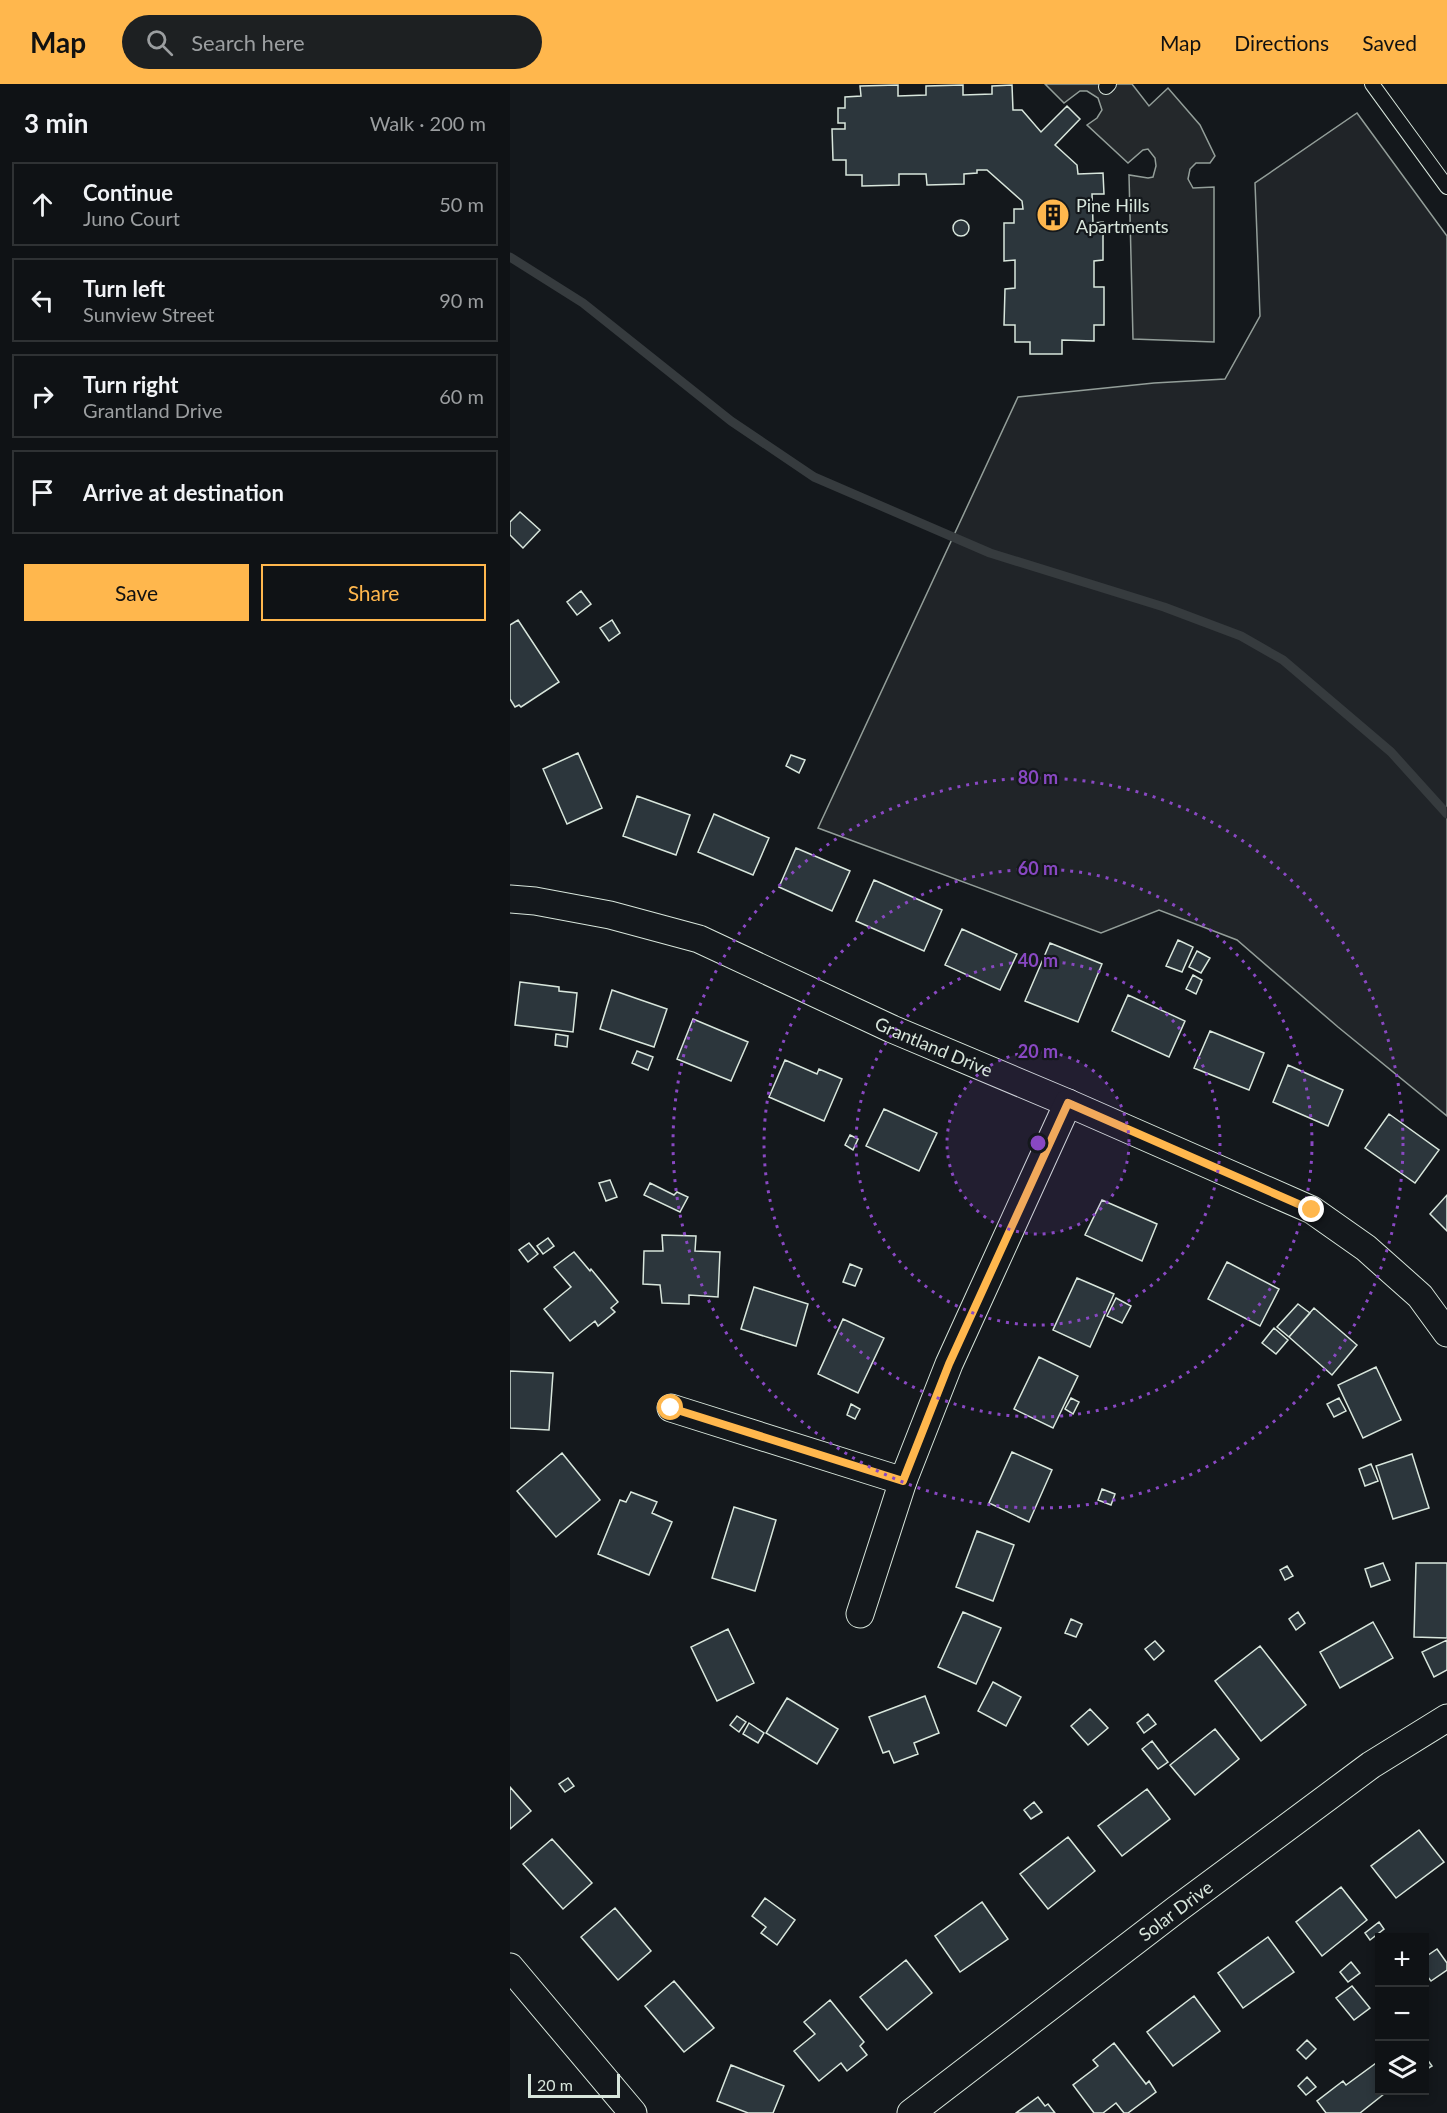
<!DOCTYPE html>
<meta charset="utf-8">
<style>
:root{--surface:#0f1215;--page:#1d2022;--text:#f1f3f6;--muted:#9b9ea0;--line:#2f3234;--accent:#ffb74d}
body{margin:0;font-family:Lato,sans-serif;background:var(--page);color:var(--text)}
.controls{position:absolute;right:18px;bottom:18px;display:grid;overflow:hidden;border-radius:0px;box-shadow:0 3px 9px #0003}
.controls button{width:54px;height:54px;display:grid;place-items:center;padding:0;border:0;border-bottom:2px solid var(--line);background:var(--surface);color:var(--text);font:30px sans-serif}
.scale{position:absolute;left:18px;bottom:15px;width:92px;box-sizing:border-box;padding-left:6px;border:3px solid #d8e6dc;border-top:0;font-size:16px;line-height:21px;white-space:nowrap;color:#d8e6dc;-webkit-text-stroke:4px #14181c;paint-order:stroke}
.stop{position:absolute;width:18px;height:18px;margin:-14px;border:4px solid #ffb74d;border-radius:50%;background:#fff}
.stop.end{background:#ffb74d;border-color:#fff;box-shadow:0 2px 6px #0008}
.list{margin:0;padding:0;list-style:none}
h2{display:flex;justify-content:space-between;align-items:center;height:78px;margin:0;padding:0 24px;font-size:26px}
h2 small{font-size:20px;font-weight:400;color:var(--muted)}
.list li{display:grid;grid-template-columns:39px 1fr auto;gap:18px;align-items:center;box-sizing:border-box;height:84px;margin:0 12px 12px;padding:0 12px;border:2px solid var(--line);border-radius:0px}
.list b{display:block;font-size:22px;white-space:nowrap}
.list p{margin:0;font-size:20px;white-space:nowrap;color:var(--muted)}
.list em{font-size:20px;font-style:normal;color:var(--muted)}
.actions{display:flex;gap:12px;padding:18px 24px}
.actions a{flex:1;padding:14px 0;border:2px solid var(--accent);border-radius:0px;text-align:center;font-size:21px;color:var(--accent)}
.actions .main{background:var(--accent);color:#111}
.icon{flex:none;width:33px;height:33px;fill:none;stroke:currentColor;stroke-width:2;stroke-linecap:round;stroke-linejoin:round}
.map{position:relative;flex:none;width:937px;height:2029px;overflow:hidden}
header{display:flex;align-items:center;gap:36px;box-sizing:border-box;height:84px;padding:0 30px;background:var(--accent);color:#111}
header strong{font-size:28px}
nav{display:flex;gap:33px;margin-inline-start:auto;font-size:21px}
.search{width:420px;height:54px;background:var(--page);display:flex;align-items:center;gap:15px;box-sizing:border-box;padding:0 21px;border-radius:33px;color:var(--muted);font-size:22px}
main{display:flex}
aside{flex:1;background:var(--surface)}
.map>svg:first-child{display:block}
.green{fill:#202428;stroke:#939e99;stroke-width:1.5}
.parking{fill:#24282b;stroke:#939e99;stroke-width:1.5}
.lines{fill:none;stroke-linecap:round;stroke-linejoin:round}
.stream{stroke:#363b3e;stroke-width:9}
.building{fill:#2c363c;stroke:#d8e6dc;stroke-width:1.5}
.lane-casing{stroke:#d8e6dc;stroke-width:16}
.street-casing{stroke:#d8e6dc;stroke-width:29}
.lane{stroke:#14181c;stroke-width:14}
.street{stroke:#14181c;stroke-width:27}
.route{stroke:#ffb74d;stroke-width:8}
.ring{fill:none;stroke:#8948c3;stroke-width:3;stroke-dasharray:3 6}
.labels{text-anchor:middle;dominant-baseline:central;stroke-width:4.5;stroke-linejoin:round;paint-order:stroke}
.poi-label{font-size:18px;fill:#d8e6dc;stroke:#14181c;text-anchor:start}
.street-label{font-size:18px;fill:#d8e6dc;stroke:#14181c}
.centre{fill:#8948c3;stroke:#14181c;stroke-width:3}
.ring-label{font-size:18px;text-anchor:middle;font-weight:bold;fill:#8948c3;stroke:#14181c;stroke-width:4.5;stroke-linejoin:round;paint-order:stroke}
</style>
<header>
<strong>Map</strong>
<div class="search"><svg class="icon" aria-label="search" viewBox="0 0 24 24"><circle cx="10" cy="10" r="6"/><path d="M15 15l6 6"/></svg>Search here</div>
<nav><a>Map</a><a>Directions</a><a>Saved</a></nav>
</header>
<main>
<aside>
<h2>3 min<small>Walk · 200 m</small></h2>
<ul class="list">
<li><svg class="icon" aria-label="ahead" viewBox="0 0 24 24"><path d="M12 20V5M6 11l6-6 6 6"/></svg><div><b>Continue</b><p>Juno Court</p></div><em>50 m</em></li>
<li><svg class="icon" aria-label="left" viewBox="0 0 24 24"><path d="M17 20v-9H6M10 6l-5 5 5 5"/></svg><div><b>Turn left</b><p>Sunview Street</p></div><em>90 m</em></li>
<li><svg class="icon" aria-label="right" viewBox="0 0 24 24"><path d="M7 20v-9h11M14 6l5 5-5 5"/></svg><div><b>Turn right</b><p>Grantland Drive</p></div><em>60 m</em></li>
<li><svg class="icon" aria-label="arrive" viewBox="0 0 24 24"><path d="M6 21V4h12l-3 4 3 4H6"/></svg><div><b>Arrive at destination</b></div></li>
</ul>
<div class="actions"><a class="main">Save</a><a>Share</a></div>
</aside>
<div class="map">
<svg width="937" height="2029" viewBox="0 0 937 2029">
<rect width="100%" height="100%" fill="#14181c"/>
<path class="green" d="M847 29 937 152V1032L828 943 727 856 649 826 591 849 308 744 508 313 644 299 715 295 750 232 745 99Z"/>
<path class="parking" d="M535 0H622L639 22 658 4 690 41 705 72 700 79H686L680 85 678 95 683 104 704 103V258L623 255 619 91 638 94 643 93 646 82 645 74 638 65 633 66 618 79 577 41 587 34 592 26 588 14 577 7H570L554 19Z"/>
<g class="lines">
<path class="stream" d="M0 173 73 219 221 337 304 393 480 469 654 523 731 552 773 576 881 668 937 730"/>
</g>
<path class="building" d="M388 1V12L416 11V2L453 1V11L482 10V2L502 1 503 26H512L531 48 557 22 570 35 545 61 567 81 568 90 593 89 594 110H582L583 139 593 138V176L584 177V203H594V241H584V257L552 256V270H520V258H505V241H494L495 205 505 204V176L494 177V139H504V125H513L512 117 477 86H467V89L454 90V100L417 101 416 90H389V101L352 102V91H336V76H323L322 45H335V39H328V24H335V13L351 12 350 2Z
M443 144a8 8 0 1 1 16 0a8 8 0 1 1-16 0Z
M10 428 30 446 13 464 0 451V438Z
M71 507 81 520 67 531 57 518Z
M8 536 49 598 11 623 9 621 5 623 0 615V541Z
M102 536 110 549 99 557 90 544Z
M68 669 92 724 57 740 33 685Z
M281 671 295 676 289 689 276 682Z
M127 712 180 731 166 771 113 752Z
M204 730 259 754 243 791 188 768Z
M286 764 340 787 322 827 269 803Z
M364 796 432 826 414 867 346 837Z
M452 845 507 870 490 906 435 881Z
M668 856 683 863 672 888 656 882Z
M540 859 592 880 568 938 515 917Z
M687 867 700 874 691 889 679 883Z
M683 891 692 896 686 910 676 905Z
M10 898 49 903V907L67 909 63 948 5 941Z
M102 906 157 925 144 963 90 945Z
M618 911 675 937 659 973 602 947Z
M183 935 238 958 221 997 167 975Z
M700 947 754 969 739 1006 684 984Z
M46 950 58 952 57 963 45 961Z
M127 967 143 973 138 986 122 979Z
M275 976 307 990 309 985 332 995 314 1037 259 1013Z
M778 981 833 1006 818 1042 763 1018Z
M374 1025 427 1049 409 1087 356 1062Z
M879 1030 929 1066 905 1099 855 1064Z
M340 1051 348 1055 343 1066 335 1061Z
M100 1096 107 1113 96 1117 89 1099Z
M140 1099 164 1111 167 1108 178 1113 170 1128 134 1111Z
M937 1111V1147L920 1130Z
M592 1116 647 1140 632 1177 575 1151Z
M152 1151 186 1152 185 1167 210 1168 208 1213 179 1211V1220L152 1219 150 1201 133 1200 134 1167H153Z
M38 1154 44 1162 33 1170 27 1162Z
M19 1159 28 1170 18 1178 9 1166Z
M64 1168 80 1187 81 1185 108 1218 101 1224 105 1228 88 1242 85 1237 60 1257 34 1225 61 1203 44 1183Z
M717 1178 769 1205 750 1242 698 1215Z
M340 1180 352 1185 345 1202 333 1198Z
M567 1194 604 1210 580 1263 543 1246Z
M244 1203 298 1220 286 1262 231 1245Z
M606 1214 621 1222 612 1239 597 1232Z
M788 1220 800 1229 779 1253 767 1243Z
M804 1224 847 1261 822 1291 779 1253Z
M333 1235 374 1254 348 1309 308 1290Z
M764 1244 778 1256 766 1270 752 1259Z
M529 1273 568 1292 543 1344 504 1325Z
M866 1283 891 1336 853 1354 828 1301Z
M0 1287 43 1289 39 1346 0 1344Z
M561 1314 569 1318 563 1330 555 1325Z
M829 1314 836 1327 824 1333 817 1320Z
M341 1320 350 1325 345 1335 337 1331Z
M502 1368 542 1386 519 1438 479 1419Z
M52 1369 90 1416 46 1453 7 1407Z
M902 1370 919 1424 883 1435 866 1382Z
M861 1380 868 1397 855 1402 849 1385Z
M592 1405 605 1410 601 1421 588 1416Z
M121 1408 147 1418 142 1429 162 1438 139 1491 88 1470 110 1416 116 1418Z
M224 1423 266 1436 245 1507 202 1494Z
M467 1447 504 1461 483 1517 446 1503Z
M873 1479 880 1496 861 1503 855 1485Z
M906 1479H937V1554L904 1553Z
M777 1482 783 1492 775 1496 770 1486Z
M453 1528 491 1544 466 1600 428 1583Z
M788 1528 795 1539 786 1546 779 1535Z
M561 1535 572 1540 566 1553 555 1549Z
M863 1538 883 1574 830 1604 810 1568Z
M218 1545 244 1599 207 1617 181 1563Z
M937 1556V1586L924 1593 912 1568Z
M645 1557 654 1567 644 1576 635 1565Z
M750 1562 796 1621 751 1657 705 1597Z
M483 1598 511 1613 496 1642 468 1627Z
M415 1612 429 1649 404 1659 408 1670 384 1679 379 1667 373 1669 359 1633Z
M277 1614 328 1645 307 1680 256 1649Z
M580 1625 598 1644 578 1661 561 1642Z
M638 1630 646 1640 634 1649 627 1639Z
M227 1632 236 1638 229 1648 220 1641Z
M239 1639 254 1649 248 1659 233 1650Z
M705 1645 729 1675 685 1711 660 1681Z
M642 1657 658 1678 648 1685 632 1665Z
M58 1694 64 1702 55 1708 49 1700Z
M0 1703 21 1727 0 1745Z
M637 1705 660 1735 612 1772 588 1742Z
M524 1718 532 1728 521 1735 514 1726Z
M909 1746 934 1778 886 1814 861 1782Z
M558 1753 585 1787 538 1825 510 1790Z
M42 1755 82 1799 53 1825 13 1780Z
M831 1803 857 1836 812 1872 786 1838Z
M255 1814 285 1836 267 1861 251 1849 256 1843 242 1832Z
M472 1818 498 1855 450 1888 425 1852Z
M105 1824 141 1867 108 1896 71 1853Z
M869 1838 874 1845 860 1856 855 1849Z
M758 1853 784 1888 733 1924 708 1889Z
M927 1865 937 1879V1886L921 1897 914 1888V1874Z
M396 1876 422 1909 377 1946 350 1913Z
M841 1878 850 1889 838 1898 830 1888Z
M164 1897 204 1944 174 1968 135 1922Z
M842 1902 860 1924 844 1936 826 1914Z
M684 1912 710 1947 663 1982 637 1948Z
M320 1916 354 1958 350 1962 357 1971 337 1987 331 1979 309 1997 284 1967 305 1950 294 1938Z
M797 1956 806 1965 796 1975 787 1966Z
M604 1959 636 2000 639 1997 646 2008 618 2029H614L606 2019 593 2029H584L563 2001 588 1982 583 1976Z
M914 1971 922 1982 914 1987Z
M869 1977 870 2006H879L850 2029H816L807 2017 833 1997 836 2001Z
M221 1981 274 2002 263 2029H238L207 2017Z
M797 1993 806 2003 796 2011 788 2002Z
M528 2013 535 2022 538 2020 545 2029H506Z"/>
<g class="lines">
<g class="lane-casing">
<path id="lane" d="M862 0 937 103
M596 3 599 0"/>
</g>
<g class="street-casing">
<g id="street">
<path id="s1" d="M0 815 25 817 100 831 189 855 382 945 558 1019 802 1126 856 1164 910 1212 937 1249"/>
<path d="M161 1324 393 1397"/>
<path d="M350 1530 393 1397 439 1280 558 1019"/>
<path d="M0 1883 123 2029"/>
<path id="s2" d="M401 2029 667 1825 861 1681 937 1634"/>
</g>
</g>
<use href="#lane" class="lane"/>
<use href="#street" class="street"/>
</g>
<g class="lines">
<path class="route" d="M161 1324 393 1397 439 1280 558 1019 802 1126"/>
</g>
<circle cx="528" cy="1059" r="91" fill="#8948c3" fill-opacity=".12"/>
<g class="ring">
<circle cx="528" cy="1059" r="91"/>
<circle cx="528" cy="1059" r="182"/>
<circle cx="528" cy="1059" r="274"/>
<circle cx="528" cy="1059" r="365"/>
</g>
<defs>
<g id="building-disc" transform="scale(1.725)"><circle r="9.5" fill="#ffb74d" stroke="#14181c"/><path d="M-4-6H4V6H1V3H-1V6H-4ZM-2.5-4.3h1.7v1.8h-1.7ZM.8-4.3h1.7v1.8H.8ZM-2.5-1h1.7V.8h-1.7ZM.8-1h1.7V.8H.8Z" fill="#111"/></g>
</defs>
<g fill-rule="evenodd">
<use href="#building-disc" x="543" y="131"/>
</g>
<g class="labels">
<g class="poi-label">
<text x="566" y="121">Pine Hills<tspan x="566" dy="21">Apartments</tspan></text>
</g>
<g class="street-label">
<text stroke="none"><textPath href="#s1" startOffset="452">Grantland Drive</textPath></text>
<text stroke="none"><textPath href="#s2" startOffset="333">Solar Drive</textPath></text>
</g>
</g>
<circle cx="528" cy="1059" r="9" class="centre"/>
<g class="ring-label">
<text x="528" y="700">80 m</text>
<text x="528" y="791">60 m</text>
<text x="528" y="883">40 m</text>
<text x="528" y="974">20 m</text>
</g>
</svg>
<div class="controls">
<button>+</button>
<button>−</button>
<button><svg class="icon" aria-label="layers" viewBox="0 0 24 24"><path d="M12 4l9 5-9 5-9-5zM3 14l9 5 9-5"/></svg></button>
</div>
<div class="scale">20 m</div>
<div class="stop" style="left:161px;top:1324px"></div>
<div class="stop end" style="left:802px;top:1126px"></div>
</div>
</main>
